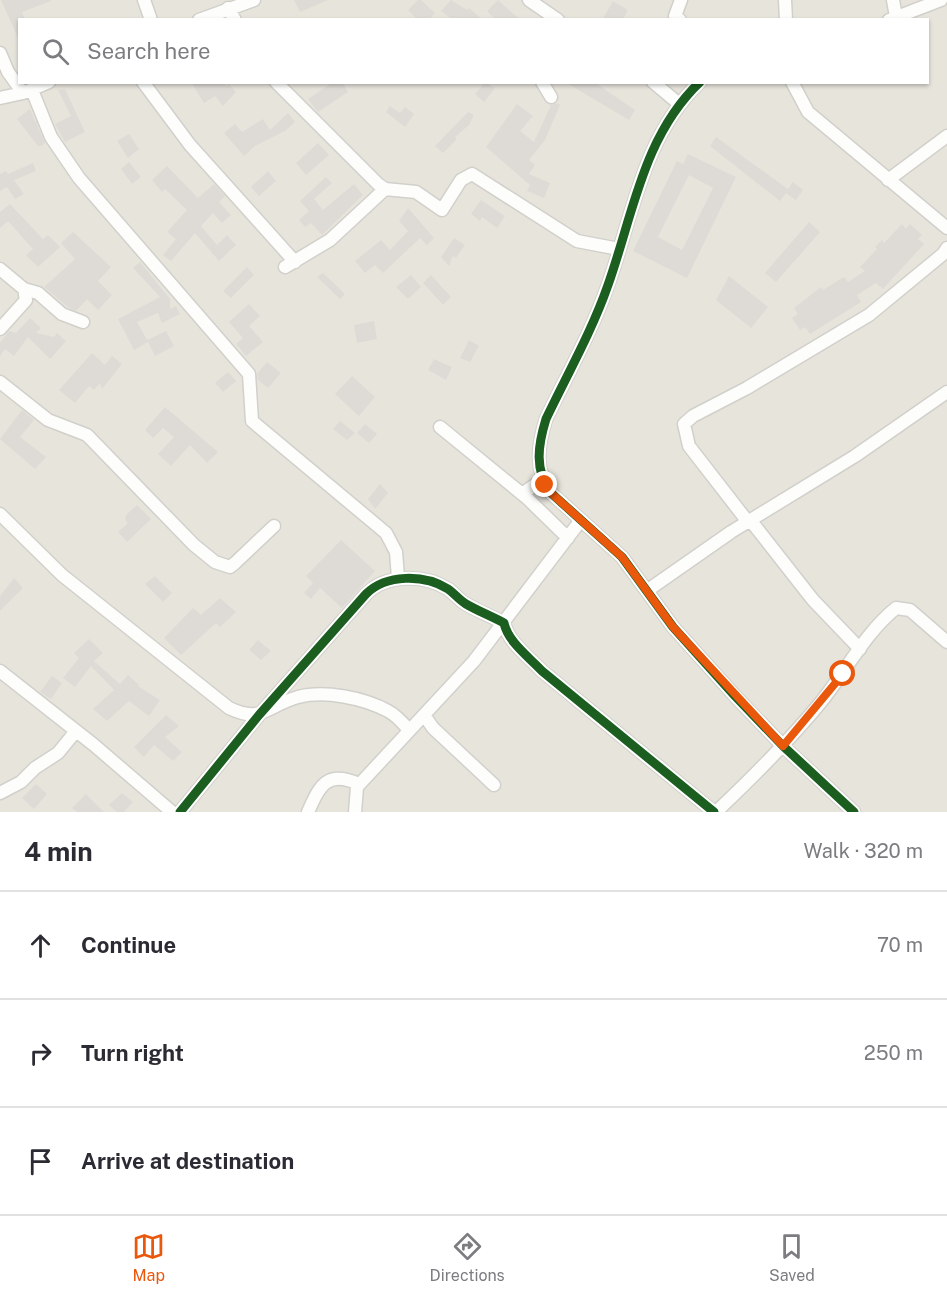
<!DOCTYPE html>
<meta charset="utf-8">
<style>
:root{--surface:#fff;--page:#f2f2f3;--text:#2b2b33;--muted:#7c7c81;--line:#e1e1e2;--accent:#ea580c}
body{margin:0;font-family:"Public Sans",sans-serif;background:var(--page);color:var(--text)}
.stop{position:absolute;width:18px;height:18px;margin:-14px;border:4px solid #ea580c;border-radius:50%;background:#fff}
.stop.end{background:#ea580c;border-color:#fff;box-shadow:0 2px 6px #0008}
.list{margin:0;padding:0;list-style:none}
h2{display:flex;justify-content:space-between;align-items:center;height:78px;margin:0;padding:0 24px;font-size:26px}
h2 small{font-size:20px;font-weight:400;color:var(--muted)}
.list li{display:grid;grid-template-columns:39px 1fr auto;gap:18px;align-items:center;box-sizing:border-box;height:108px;padding:0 24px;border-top:2px solid var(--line)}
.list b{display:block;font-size:22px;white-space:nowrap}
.list em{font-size:20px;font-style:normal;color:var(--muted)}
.icon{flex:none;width:33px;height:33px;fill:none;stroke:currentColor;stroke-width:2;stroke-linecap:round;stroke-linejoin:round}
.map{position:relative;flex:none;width:947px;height:812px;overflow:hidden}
.search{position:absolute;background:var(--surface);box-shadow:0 2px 4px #0004;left:18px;right:18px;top:18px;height:66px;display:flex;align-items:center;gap:15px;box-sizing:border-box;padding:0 21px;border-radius:0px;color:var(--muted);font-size:22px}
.sheet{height:402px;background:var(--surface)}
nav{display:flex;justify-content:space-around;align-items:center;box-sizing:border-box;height:84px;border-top:2px solid var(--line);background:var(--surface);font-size:16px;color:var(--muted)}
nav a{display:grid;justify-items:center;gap:3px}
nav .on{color:var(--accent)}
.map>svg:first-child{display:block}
.residential{fill:#e7e4dc;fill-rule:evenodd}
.building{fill:#dedbd6;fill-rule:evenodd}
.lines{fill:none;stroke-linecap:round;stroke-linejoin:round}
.minor-casing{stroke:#d2d0cb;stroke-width:15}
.minor{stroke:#fdfdfc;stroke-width:12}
.cycleway-casing{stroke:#fff;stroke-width:13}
.cycleway{stroke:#1b5e20;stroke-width:9}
.route{stroke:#ea580c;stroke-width:8}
</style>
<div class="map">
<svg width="947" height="812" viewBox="0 0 947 812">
<rect width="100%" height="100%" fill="#f4f2ee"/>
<path class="residential" d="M0 0H947V812H0ZM20 20H928V82H20Z"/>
<path class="building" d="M1 0H51V1L22 12 25 20H20L18 38Z
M294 0H328L300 12Z
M418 0H421L435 13 429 20H418L408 10Z
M451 0 467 10 469 8 483 20H453L441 11Z
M498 0 520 20H496L487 11Z
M613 1 628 10 622 20H602Z
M191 82H224L226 86 229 84 236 92 223 106 215 96 204 103Z
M333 82H342L348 92 318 112 308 99Z
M485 82 495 88 484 102 475 94Z
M565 82H594L635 110 629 120Z
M65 89 85 132 65 142 55 124 71 116 58 90Z
M557 103 560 105 545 140 529 160 535 165 529 174 550 183 544 198 527 191 530 185 486 147 517 104 533 116 520 131 534 142 551 105Z
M390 106 400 113 405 107 414 114 405 127 386 112Z
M30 109 45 143 41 146H38L17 119Z
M468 112 474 115 469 125 455 137 457 139 443 153 435 146Z
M288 113 295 122 285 131 255 146 244 156 224 133 235 124 242 132 263 119 270 130Z
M129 134 139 149 128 158 117 141Z
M716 137 788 189 793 182 803 190 796 200 786 193 780 201 710 146Z
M318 143 329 155 306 175 296 163Z
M688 154 736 177 687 278 633 251 677 161 683 164ZM689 175 713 188 682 250 658 237Z
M129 162 141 177 132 184 121 169Z
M33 163 36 171 14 180 24 194 15 199 7 187 0 191V174L6 171 8 174Z
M167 166 198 198 214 184 225 196 219 202 231 215 222 223 213 213 201 226 217 245 227 235 236 245 219 261 195 233 171 261 163 255 176 239 167 232 187 210 165 189 162 192 152 180Z
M268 171 276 181 259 196 251 187Z
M326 177 332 183 314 199 323 210 354 184 363 195 322 235 311 223 305 227 299 220 309 211 300 201Z
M481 200 505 216 497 228 482 217 480 221 471 214Z
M10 204 43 239 48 235 60 247 38 267 26 255 33 249 8 221 0 228V212Z
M408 208 434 238 427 245 420 238 383 273 375 265 365 273 355 261 381 240 390 250 408 231 399 221Z
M809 222 820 232 776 282 765 273Z
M902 224 906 229 910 224 922 235 918 239 924 244 883 289 876 283 857 295 861 302 810 334 805 327 800 330 792 318 798 314 794 308 821 287 823 290 844 277 848 282 865 271 860 267 877 249 875 247 882 240 884 243Z
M73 232 111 267 98 281 112 295 98 310 87 299 76 311 68 307 44 287 75 259 61 243Z
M454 238 465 245 456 258 453 256 449 266 441 257Z
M140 262 170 299V309L176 306 180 314 162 323 158 313 137 322 147 340 166 331 174 346 155 356 148 342 134 350 118 319 160 297 133 268Z
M247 267 254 275 231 298 223 291Z
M323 273 345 294 340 299 317 277Z
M411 275 421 287 408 299 396 287Z
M431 275 451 297 443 305 423 283Z
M729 276 768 307 751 328 716 300Z
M249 304 260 316 249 326 263 342 246 356 236 344 243 338 229 322Z
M30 318 41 328 36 333 54 337 57 333 66 341 50 359 28 337 14 356 5 349 0 356V343L9 331 16 333Z
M374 321 377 339 357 343 354 325Z
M469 340 479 346 470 362 460 358Z
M92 353 105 365 112 356 122 364 102 389 100 383 94 390 89 386 75 403 59 390Z
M434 359 452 367 446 380 428 370Z
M267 362 281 373 268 388 258 380 257 374Z
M228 372 236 381 223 392 215 383Z
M352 376 375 397 359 416 335 394Z
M165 407 218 452 207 463 190 445 171 466 158 454 174 437 163 428 153 438 145 430Z
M22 410 34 420 20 437 46 457 35 469 0 439Z
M340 421 355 433 347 440 333 429Z
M365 424 377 434 369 443 357 433Z
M380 484 388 493 375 509 368 499Z
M137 505 151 519 127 542 118 532 128 523 125 520 126 515Z
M341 540 375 571 342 608 320 588 311 599 304 593 313 583 306 576Z
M155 576 172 593 163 602 145 584Z
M14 578 23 588 0 611V596Z
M220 598 236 612 220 627 216 623 181 655 164 638 193 608 201 615Z
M89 639 103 653 94 661 120 684 128 675 139 685 138 686 160 700 149 716 129 701 107 721 93 709 114 690 91 666 75 687 63 678 79 658 74 653Z
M258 640 271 651 261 660 249 650Z
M52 676 62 683 51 699 40 692Z
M166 715 179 726 165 737 182 752 173 761 154 745 144 757 134 747Z
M36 784 47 794 34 809 22 798Z
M122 793 133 802 124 812H117L109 805Z
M86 794 104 812H77L72 808Z"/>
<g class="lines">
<g class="minor-casing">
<path id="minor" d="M144 0 151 20
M529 0 558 20
M785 0 786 20
M893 0 896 17
M228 8 235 20
M199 20 254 0
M680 20 675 16 681 0
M889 20 941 0
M0 53 8 72 23 93
M143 82 190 145 295 262
M276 82 378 184 385 189 416 192 442 210 461 180 472 174 577 241 619 249
M542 82 551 97
M653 82 678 103
M700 82C643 136 633 215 608 285 592 331 567 375 546 419 538 445 534 470 551 493L622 557 673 627 735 696 783 746 854 812
M792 82 808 112 947 228
M32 90 51 137 79 178 249 374 252 421 386 533 396 552 398 578
M0 98 23 93 49 82
M888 180 947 136
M285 267 330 240 385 189
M0 269 24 289 38 293 62 314 83 322
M0 329 26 300 24 289
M0 382 48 420 87 435 194 545 215 562 230 567 235 563 274 526
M440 427 527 498 568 538
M522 494 542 480
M0 514 62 575 229 708C262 724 268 705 298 697 325 690 364 698 388 711 396 715 403 723 409 730
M751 521 813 600 860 649
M748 522 689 446 684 424 693 416 747 388 869 315 943 254 947 248
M648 590 731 532 855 456 947 392
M0 671 94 745 172 812
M424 715 433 728 494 785
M0 793 21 782 35 768 58 753 76 731
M180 812 259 715 366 594C386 574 424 574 448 589 454 593 459 600 466 604 478 611 491 616 504 623 508 642 529 657 542 671L714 812
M308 812C320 785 327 770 359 784
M355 812 357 787 474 661 581 520
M716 812C753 777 789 741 821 702 846 671 865 633 896 608L910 610 947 642"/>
</g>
<use href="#minor" class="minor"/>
<g class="cycleway-casing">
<path id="cycleway" d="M700 82C643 136 633 215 608 285 592 331 567 375 546 419 538 445 534 470 551 493L622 557 673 627 735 696 783 746 854 812
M180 812 259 715 366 594C386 574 424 574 448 589 454 593 459 600 466 604 478 611 491 616 504 623 508 642 529 657 542 671L714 812"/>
</g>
<use href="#cycleway" class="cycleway"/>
</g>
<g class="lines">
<path class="route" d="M545 485 551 493 622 557 673 627 783 746 843 674"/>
</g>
</svg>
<div class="stop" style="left:843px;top:674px"></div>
<div class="stop end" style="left:545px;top:485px"></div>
<div class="search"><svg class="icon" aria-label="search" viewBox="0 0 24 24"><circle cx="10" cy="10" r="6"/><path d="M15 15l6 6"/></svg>Search here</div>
</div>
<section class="sheet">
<h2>4 min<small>Walk · 320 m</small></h2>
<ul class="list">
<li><svg class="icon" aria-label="ahead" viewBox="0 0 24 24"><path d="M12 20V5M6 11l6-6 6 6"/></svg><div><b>Continue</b></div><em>70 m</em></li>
<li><svg class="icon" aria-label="right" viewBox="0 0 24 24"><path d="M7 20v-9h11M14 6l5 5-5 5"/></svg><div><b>Turn right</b></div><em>250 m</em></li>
<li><svg class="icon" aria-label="arrive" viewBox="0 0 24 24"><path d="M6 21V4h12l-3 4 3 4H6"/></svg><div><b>Arrive at destination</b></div></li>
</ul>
</section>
<nav>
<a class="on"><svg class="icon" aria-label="map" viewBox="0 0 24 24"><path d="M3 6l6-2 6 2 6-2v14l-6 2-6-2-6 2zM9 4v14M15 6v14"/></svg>Map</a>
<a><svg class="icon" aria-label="directions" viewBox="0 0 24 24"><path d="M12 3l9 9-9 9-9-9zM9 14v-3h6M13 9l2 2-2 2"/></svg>Directions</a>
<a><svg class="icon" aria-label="saved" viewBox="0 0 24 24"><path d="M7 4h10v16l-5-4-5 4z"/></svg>Saved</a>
</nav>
